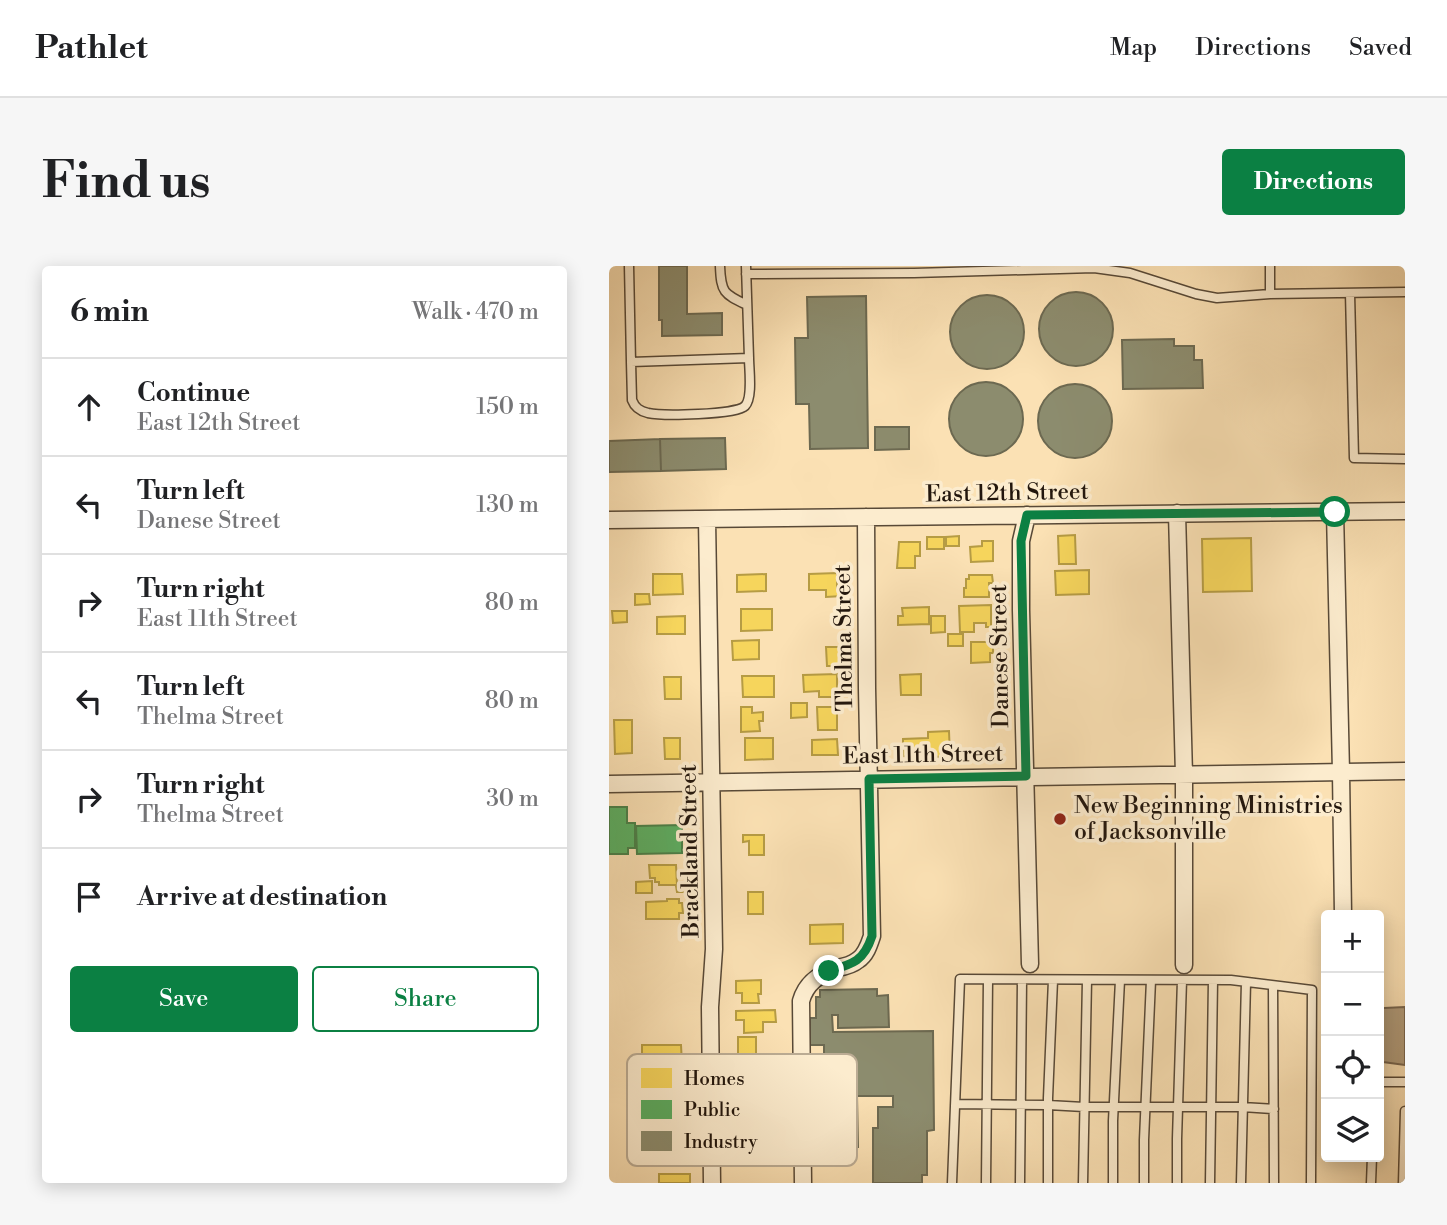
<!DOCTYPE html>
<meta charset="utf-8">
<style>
:root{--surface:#fff;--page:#f6f6f6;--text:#202124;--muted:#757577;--line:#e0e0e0;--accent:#0b8043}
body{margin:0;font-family:"Libre Bodoni",serif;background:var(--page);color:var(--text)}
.controls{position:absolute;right:21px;bottom:21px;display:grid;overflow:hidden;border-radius:7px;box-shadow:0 4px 18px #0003}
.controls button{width:63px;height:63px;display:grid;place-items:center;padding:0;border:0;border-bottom:2px solid var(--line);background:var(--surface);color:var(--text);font:35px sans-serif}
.stop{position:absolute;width:21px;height:21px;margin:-16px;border:5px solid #0b8043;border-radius:50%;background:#fff}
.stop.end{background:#0b8043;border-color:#fff;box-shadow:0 2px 7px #0008}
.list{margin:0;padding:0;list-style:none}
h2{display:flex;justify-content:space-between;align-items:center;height:91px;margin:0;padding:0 28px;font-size:30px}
h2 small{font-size:23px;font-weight:400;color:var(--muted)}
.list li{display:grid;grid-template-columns:46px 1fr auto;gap:21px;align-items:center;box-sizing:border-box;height:98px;padding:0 28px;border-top:2px solid var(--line)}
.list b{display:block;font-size:26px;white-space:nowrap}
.list p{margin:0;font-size:23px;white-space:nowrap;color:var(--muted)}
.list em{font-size:23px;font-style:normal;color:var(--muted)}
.actions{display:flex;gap:14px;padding:21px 28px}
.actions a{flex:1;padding:16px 0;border:2px solid var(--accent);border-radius:7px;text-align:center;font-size:24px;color:var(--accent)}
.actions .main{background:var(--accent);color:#fff}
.icon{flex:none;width:38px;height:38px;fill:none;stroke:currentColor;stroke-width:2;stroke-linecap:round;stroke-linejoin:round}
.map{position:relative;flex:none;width:796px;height:917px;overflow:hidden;border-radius:7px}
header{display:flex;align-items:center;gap:42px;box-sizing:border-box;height:98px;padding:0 35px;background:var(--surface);border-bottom:2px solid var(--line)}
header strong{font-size:33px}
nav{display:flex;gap:38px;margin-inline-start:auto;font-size:24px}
.intro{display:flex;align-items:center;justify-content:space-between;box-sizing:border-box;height:168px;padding:0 42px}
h1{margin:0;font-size:49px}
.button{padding:18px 32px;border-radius:7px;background:var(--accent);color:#fff;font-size:24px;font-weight:700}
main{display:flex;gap:42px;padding:0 42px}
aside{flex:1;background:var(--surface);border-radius:7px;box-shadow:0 4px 18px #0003}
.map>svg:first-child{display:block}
.water{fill:#b19c7b;stroke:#78664f;stroke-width:2}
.homes{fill:#f6d55c;stroke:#b69c44;stroke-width:2}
.public{fill:#5aae61;stroke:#498048;stroke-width:2}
.industry{fill:#8c8c6e;stroke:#6c6951;stroke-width:2}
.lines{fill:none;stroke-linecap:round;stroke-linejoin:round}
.service-casing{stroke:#584937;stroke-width:11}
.minor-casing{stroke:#584937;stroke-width:19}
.service{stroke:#fcecce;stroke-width:8}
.minor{stroke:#fcecce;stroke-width:16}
.route{stroke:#0b8043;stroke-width:9}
.poi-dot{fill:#8f2418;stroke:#fcecce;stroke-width:2.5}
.labels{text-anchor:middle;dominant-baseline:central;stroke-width:7;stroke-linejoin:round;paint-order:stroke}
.street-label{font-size:23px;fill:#22160d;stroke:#fcecce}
.poi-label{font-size:23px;fill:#22160d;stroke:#fcecce;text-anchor:start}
.key{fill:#fcecce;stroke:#bbac94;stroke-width:2}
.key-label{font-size:19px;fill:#22160d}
</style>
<header>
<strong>Pathlet</strong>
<nav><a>Map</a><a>Directions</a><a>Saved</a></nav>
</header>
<div class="intro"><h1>Find us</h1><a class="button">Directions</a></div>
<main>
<aside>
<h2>6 min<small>Walk · 470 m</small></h2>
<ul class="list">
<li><svg class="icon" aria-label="ahead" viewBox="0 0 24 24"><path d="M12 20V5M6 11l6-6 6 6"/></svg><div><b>Continue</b><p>East 12th Street</p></div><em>150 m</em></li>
<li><svg class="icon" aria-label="left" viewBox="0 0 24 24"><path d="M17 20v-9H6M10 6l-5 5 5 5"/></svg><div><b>Turn left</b><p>Danese Street</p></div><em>130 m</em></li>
<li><svg class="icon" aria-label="right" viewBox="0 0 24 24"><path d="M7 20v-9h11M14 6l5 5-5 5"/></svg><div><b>Turn right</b><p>East 11th Street</p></div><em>80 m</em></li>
<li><svg class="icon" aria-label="left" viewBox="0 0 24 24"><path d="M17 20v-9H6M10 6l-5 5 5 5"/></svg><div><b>Turn left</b><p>Thelma Street</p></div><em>80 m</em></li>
<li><svg class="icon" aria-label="right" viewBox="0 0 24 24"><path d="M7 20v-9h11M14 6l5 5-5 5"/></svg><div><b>Turn right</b><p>Thelma Street</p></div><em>30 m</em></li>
<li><svg class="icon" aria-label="arrive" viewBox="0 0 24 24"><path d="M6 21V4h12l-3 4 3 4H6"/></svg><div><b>Arrive at destination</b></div></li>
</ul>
<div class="actions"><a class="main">Save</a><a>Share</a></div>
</aside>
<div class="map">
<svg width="796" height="917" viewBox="0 0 796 917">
<rect width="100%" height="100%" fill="#fbe1b4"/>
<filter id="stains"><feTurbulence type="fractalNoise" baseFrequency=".00286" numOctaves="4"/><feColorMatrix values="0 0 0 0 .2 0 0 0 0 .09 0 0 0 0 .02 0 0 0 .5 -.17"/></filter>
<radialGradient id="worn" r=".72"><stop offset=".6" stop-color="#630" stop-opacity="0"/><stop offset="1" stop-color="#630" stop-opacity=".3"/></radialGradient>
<path class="water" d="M796 741V799L774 796 770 793V744L775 742Z"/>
<path class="homes" d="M466 269 467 298H450L449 270Z
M350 270V280H337V271Z
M318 271H335V283H318Z
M642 272 643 325 594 326 593 273Z
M373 275H384V295L362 296 361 281 373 280Z
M290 276H311V290H306V302H288Z
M480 304V328L447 329 446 305Z
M228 307V323H233V330L217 331V324H200V308Z
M44 308H73L74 328 44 329Z
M157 308V325L128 326V309Z
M360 309H383L384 317H380V331H355V322H357V313H360Z
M26 328H40L41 338 26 339Z
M382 339V361H377V357H365V366H351L350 340Z
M320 341V358L289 359V350H294L293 342Z
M132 343H163V364L132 365Z
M3 345H18V356L4 357Z
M76 350V368H48V351Z
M322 350H336V366L322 367Z
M339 368H354V380H339Z
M150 374V393L124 394 123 375Z
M362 376H384V387H381V396L362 397Z
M217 381H234V385H238V395H234V400H218Z
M228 408V425H224V431H210V425L195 426 194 409Z
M312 408V429H292L291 409Z
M133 410H165V431H134Z
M55 411H72V433H56Z
M182 437H198V451L182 452Z
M132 441H143V447L154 446V455H150L151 465 132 466Z
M208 441H228V464H209Z
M5 454H23V487L6 488Z
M340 465 341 491 294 490V473L319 472V466Z
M55 472H71V493H56Z
M136 472H164V493L136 494Z
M228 473 229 489H203V474Z
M134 569H155V589H140V575L134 576Z
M40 599H67L68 619H50V616H46V612H41Z
M43 615V627H27V616Z
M67 620H81V626H68Z
M139 626H154V648H139Z
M58 633H70V637H73L74 647H70V653H37V636L58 635Z
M234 658V677L201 678V659Z
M152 714V728H149L150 737H133V727H127V715Z
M166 744 167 756H154V766L135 767V754H127V745Z
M129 771H147V792H129Z
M33 779H72L73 798H33Z
M50 908H81V917H50Z"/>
<path class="public" d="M0 541H18V557H26V582H19V588H0Z
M73 559V587L28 588 27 560Z"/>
<path class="industry" d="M50 0H78V48L113 47V69L53 70V54H50Z
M430 63a37 37 0 1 1 74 0a37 37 0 1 1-74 0Z
M341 66a37 37 0 1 1 74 0a37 37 0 1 1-74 0Z
M257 30 259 182 201 183 200 138H187L186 72H199L198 31Z
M565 73V80H585V94H593L594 122 514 123 513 74Z
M340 153a37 37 0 1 1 74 0a37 37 0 1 1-74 0Z
M429 155a37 37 0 1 1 74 0a37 37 0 1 1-74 0Z
M266 161H300V183L266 184Z
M116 172 117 203 52 205 51 173Z
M51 173 52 205 0 206V175Z
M268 723V730L279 729 280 761 229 762V749H223L224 766 324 765 325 864 318 865V909H313V917H264V862H269V841H284V830H248L249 881H227V831H207V811L215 810V779H201V752H207V731H211V724Z"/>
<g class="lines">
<g class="service-casing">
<path id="service" d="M20 0 22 96 140 92 137 0
M111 0C112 27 115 28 138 39
M661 0V28L796 26
M137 8 305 7 485 2 521 7 587 28 608 32 661 28
M741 27 745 192 796 193
M22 96 23 134C26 142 31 145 39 147 53 150 127 149 136 140 144 132 140 103 140 92
M664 720 665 917
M770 816H796
M346 838 439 839 475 841H633L665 843
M343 917 351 713 622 714 703 724 702 917
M377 917 379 714
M411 917 413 714
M439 917V832L444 714
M474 917 478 714
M504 917V855L511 714
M535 917V874L542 714
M568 917V873L573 714
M601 917 604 714
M632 917 637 716
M762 917 763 891
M794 917 796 845"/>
</g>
<g class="minor-casing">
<path id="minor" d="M726 246 732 506 734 649
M568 247 575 509V699
M418 249 412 275V344L421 698
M98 253 105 683 101 741 103 917
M0 254 796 245
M0 518 796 505
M194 917 192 735C197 717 210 708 228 702 234 701 243 699 249 694 257 689 260 679 263 670L258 422 257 251"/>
</g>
<use href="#service" class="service"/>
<use href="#minor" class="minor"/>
</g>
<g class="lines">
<path class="route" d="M220 705C244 698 255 695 263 670L260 513 417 510 412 275 418 249 726 246"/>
</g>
<circle class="poi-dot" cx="451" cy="553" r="7"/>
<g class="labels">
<g class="street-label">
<text transform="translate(398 227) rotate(-1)">East 12th Street</text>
<text transform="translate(235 372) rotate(-91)">Thelma Street</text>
<text transform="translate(391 390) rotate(-91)">Danese Street</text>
<text transform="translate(314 489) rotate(-1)">East 11th Street</text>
<text transform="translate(81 585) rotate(-91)">Brackland Street</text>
</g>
<g class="poi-label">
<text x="465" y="540">New Beginning Ministries<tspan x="465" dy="26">of Jacksonville</tspan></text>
</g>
</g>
<rect x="18" y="788" width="230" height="112" rx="10" class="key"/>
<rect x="32" y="802" width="31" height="20" fill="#f6d55c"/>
<rect x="32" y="834" width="31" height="19" fill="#5aae61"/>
<rect x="32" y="865" width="31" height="20" fill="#8c8c6e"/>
<g class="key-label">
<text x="75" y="819">Homes</text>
<text x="75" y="850">Public</text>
<text x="75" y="882">Industry</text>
</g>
<rect width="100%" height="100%" filter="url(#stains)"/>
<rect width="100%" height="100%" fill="url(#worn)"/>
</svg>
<div class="controls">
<button>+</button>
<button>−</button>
<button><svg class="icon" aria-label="locate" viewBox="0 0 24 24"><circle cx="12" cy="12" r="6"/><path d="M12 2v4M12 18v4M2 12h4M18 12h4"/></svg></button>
<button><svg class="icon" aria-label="layers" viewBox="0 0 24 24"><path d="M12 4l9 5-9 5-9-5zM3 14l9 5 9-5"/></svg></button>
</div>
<div class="stop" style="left:726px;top:246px"></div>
<div class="stop end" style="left:220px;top:705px"></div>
</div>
</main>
